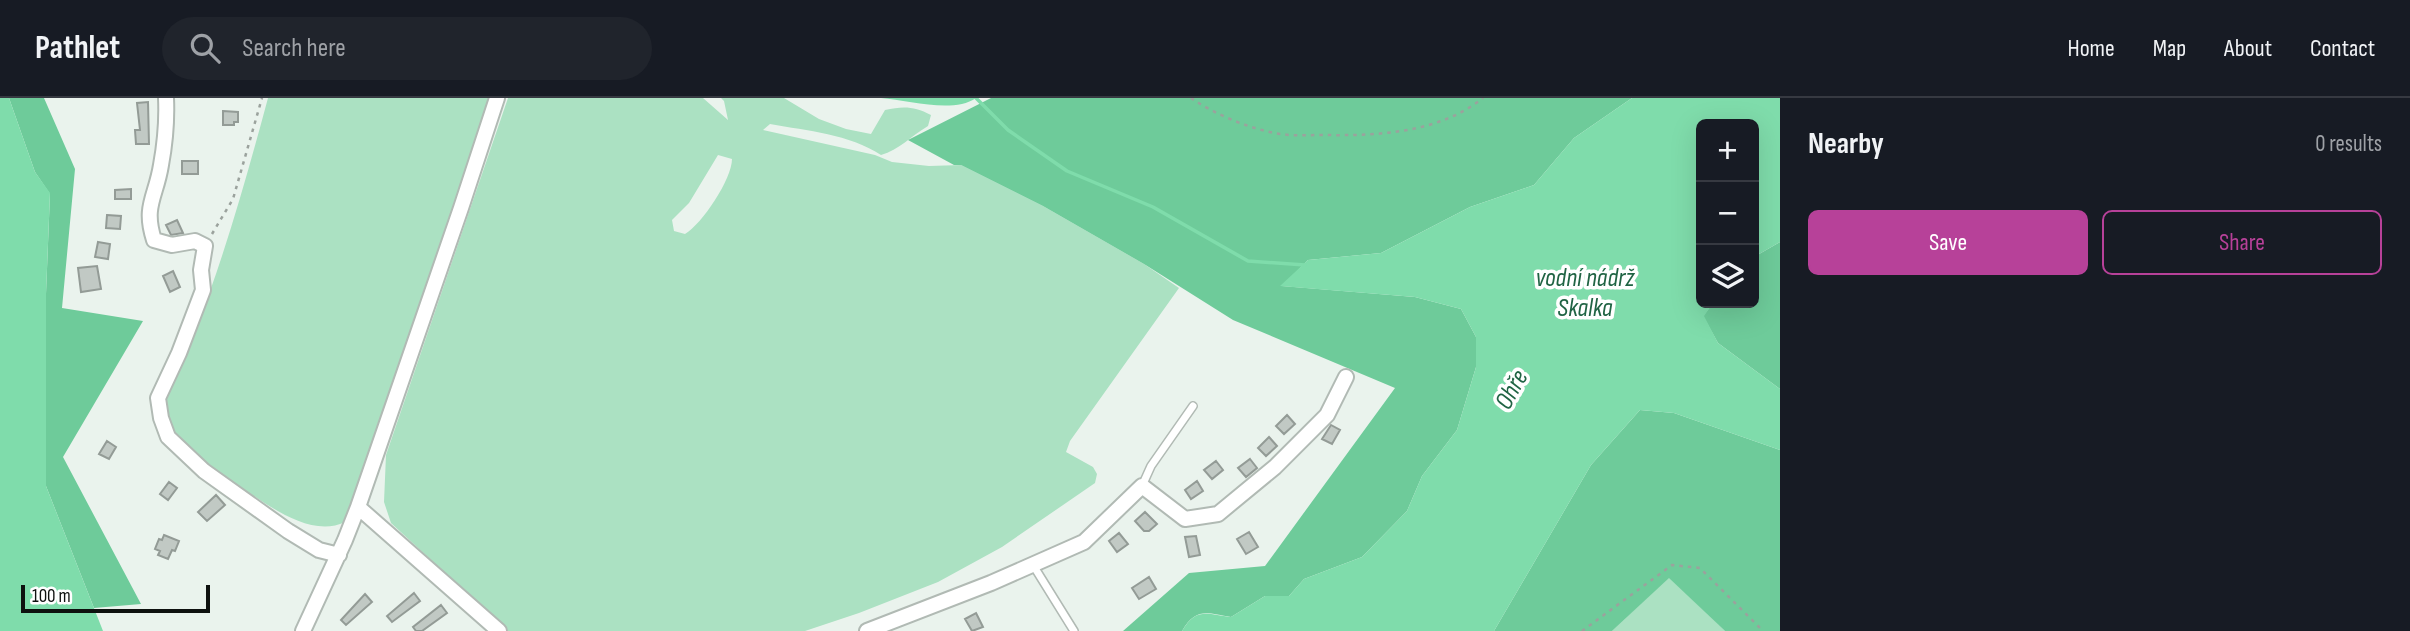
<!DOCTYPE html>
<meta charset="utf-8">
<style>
:root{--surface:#171b24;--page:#20242c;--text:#f1f3f6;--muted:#9ea1a6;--line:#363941;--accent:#b74199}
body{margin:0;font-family:"Sofia Sans Condensed",sans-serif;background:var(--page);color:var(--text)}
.controls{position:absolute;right:21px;top:21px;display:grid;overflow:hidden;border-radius:10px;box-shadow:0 7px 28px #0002}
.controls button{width:63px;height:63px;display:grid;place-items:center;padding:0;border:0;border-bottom:2px solid var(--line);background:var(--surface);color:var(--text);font:35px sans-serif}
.scale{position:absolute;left:21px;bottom:18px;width:189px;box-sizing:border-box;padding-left:7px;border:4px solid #0e110f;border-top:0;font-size:19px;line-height:24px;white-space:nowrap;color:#0e110f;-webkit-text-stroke:5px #fff;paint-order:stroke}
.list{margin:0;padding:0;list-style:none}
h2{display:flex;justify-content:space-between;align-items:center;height:91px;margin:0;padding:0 28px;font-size:30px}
h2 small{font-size:23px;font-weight:400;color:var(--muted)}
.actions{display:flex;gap:14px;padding:21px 28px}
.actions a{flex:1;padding:16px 0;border:2px solid var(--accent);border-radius:10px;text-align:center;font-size:24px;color:var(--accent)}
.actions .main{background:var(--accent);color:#fff}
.icon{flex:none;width:38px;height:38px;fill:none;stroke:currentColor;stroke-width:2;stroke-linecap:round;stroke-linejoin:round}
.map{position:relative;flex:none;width:1780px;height:533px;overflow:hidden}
header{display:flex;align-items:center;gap:42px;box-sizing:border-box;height:98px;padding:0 35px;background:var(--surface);border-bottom:2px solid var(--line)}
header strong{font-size:33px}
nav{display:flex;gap:38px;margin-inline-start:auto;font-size:24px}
.search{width:490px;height:63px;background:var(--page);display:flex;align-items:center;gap:18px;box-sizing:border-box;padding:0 24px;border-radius:38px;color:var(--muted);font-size:26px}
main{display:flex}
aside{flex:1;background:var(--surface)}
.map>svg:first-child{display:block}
.green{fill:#abe1c2;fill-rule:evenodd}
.forest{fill:#6ecb9a}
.water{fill:#7fdcab}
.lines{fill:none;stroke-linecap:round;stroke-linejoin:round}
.stream{stroke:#7fdcab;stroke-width:3.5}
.building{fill:#c1c9c4;stroke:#939b96;stroke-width:2}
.service-casing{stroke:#b1bab4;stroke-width:10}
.minor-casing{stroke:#b1bab4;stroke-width:18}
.path{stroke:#9ba29d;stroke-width:2.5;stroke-dasharray:3.5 5;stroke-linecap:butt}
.service{stroke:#fff;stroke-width:7}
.minor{stroke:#fff;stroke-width:14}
.labels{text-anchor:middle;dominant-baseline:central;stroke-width:7;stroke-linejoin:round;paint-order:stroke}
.water-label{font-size:26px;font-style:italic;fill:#206444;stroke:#fff}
</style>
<header>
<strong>Pathlet</strong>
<div class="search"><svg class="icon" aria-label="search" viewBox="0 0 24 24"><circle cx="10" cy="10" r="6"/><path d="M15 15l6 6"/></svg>Search here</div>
<nav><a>Home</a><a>Map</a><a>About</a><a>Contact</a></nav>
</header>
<main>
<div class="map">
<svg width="1780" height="533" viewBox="0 0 1780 533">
<rect width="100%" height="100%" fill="#eaf3ed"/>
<path class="green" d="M268 0H490L369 359 345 424C316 438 281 416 257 400 232 384 168 349 165 317 163 293 187 255 195 233 225 157 247 78 268 0Z
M508 0H703L728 22 724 3 721 0H784L819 21 846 31 871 36 885 12C903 8 914 8 931 17L928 28C911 38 899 52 881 57 849 36 808 33 770 26L763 32 875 57 892 64 929 68 961 67 1043 108 1144 166 1179 190 1070 343 1066 354 1093 369 1097 376 1095 385 1002 449 938 484 859 515 805 533H508L391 425 384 404 386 357ZM718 57 732 61C732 81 702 126 685 136L674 133 672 122 689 105Z
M1669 479 1725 533H1612Z"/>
<path class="forest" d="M9 0H44L75 71 62 210 143 223 63 359 141 506 94 510 46 388V196L50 96 35 74Z
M991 0H1632L1574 40 1534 87 1470 109 1381 155 1308 162 1282 188 1415 199 1461 211 1476 239V269L1457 332 1422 378 1407 413 1362 459 1304 481 1289 498H1265L1231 519C1207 515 1196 509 1182 533H1123L1189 475 1265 468 1395 290 1233 222 1144 166 1043 108 961 67H954L908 42Z
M1780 144V291L1718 245 1703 218 1713 205H1754V159Z
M1640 312 1674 315 1780 352V533H1725L1669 480 1612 533H1494L1591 367Z"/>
<path class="water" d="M0 0H9L35 74 50 95 46 196V388L103 533H0Z
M881 0H976C953 16 908 2 881 0Z
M1632 0H1780V144L1754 159V26H1701V205H1713L1704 218 1718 245 1780 291V352L1674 315 1640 312 1591 367 1494 533H1182C1196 509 1207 516 1231 519L1265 498H1289L1304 481 1362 459 1407 413 1422 378 1457 332 1476 269V239L1461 211 1415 199 1280 188 1308 162 1381 155 1470 109 1534 87 1574 40Z"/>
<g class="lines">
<path class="stream" d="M976 0 1008 32 1067 73 1153 109 1248 163 1305 167"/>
</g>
<path class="building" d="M148 4 149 46H136L135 32H140L137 5Z
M223 13 238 14V24H234V27H223Z
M182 63H198V76H182Z
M131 91V101H115V92Z
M107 117 121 118 120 131 106 130Z
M177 122 183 135 171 137 166 127Z
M98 144 110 146 108 161 95 159Z
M97 168 101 191 81 194 78 170Z
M173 173 180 189 170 194 163 178Z
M1287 317 1295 326 1284 336 1276 328Z
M1331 327 1340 332 1332 346 1322 341Z
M1269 339 1277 348 1266 358 1258 350Z
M107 343 116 349 109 361 99 356Z
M1250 361 1257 370 1246 379 1238 370Z
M1216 363 1223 372 1212 381 1204 372Z
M1197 383 1203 393 1191 401 1185 392Z
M169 384 177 390 168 402 160 396Z
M216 397 225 407 207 423 198 414Z
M1145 414 1157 426 1149 433H1144L1135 423Z
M1249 434 1258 449 1246 456 1237 441Z
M1119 435 1128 446 1117 454 1109 443Z
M164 437 179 443 175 453 172 452 168 461 158 457 160 453 155 451 159 441 162 442Z
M1196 438 1200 457 1189 459 1185 439Z
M1149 479 1156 491 1139 501 1132 490Z
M414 495 420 503 392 524 387 518Z
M365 496 372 504 346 527 341 522Z
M441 507 447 515 422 533H416L413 529Z
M976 515 983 529 972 533 965 521Z"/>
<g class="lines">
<g class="service-casing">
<path id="service" d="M1142 388 1151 368 1193 308
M1033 467 1074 533"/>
</g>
<g class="minor-casing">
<path id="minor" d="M166 0C167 22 165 45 161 67 156 99 143 108 154 142L172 147 195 143 205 148 201 172 203 192 179 255 158 300 161 320 168 339 204 373 288 433 319 452 339 457
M497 0 461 110 358 409 499 533
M303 533 345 442 358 409
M867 533 991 485 1084 444 1142 388 1185 421 1218 416 1275 369 1327 317 1346 279"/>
</g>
<path class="path" d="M1191 0C1216 17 1250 31 1280 36 1294 38 1310 37 1323 37 1378 38 1439 35 1483 0
M212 136 233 101 262 0
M1582 533 1672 467 1700 470 1763 533"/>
<use href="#service" class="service"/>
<use href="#minor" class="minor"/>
</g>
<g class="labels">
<g class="water-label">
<text x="1585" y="180">vodní nádrž<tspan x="1585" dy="30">Skalka</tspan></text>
<text transform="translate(1512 292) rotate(-61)">Ohře</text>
</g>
</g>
</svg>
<div class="controls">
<button>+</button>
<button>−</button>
<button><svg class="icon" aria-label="layers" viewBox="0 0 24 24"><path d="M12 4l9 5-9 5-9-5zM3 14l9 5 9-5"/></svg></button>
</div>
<div class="scale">100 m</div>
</div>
<aside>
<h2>Nearby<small>0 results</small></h2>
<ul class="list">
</ul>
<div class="actions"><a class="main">Save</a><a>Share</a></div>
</aside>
</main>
